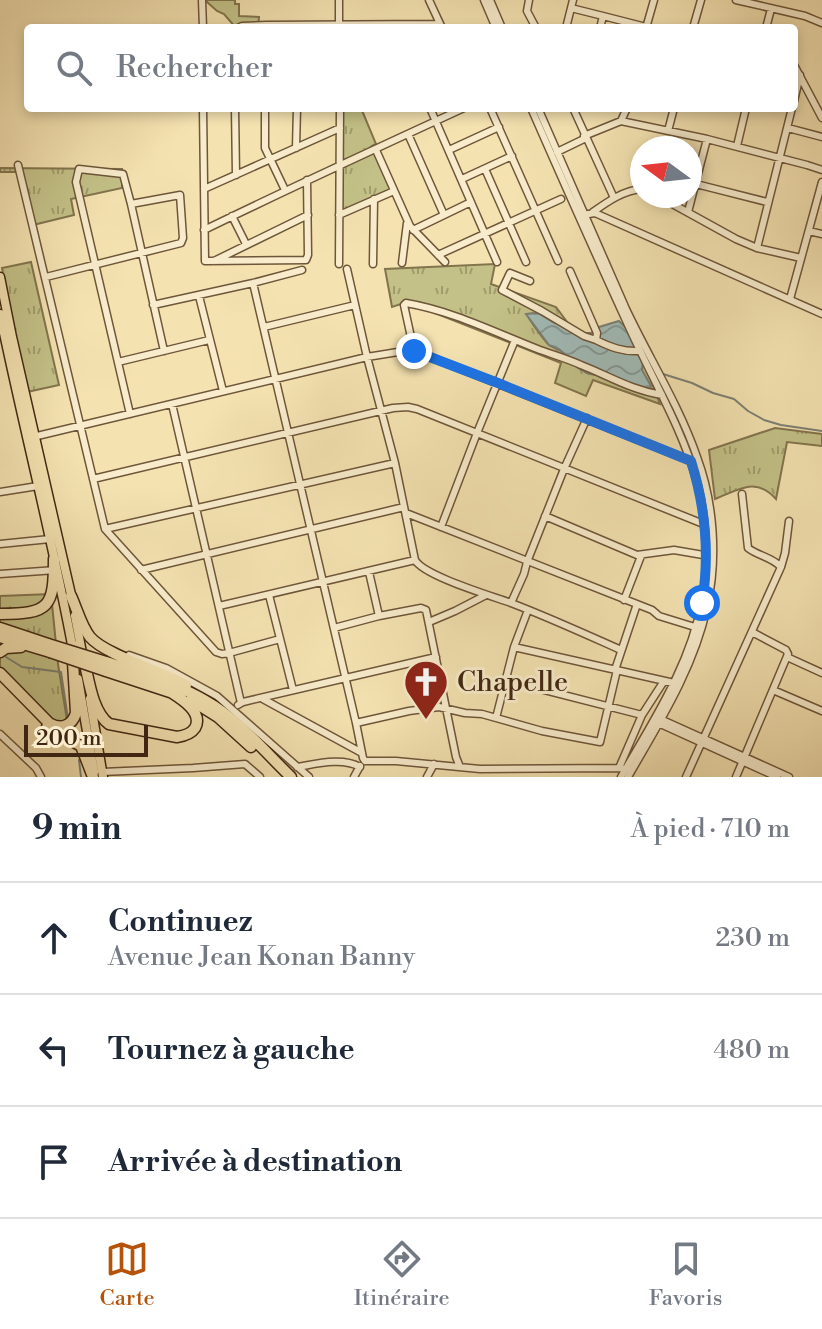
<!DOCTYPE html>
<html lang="fr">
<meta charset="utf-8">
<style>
:root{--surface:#fff;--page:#f2f2f3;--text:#1f2937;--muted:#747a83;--line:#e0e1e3;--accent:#b45309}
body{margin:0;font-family:"Libre Bodoni",serif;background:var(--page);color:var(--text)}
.compass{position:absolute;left:630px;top:136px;width:72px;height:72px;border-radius:50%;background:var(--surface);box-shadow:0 4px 12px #0003;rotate:285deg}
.scale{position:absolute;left:24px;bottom:20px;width:124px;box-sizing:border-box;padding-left:8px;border:4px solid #412713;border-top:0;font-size:22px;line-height:28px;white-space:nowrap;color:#412713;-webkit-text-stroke:6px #f8eccc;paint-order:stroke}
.stop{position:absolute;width:24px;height:24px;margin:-18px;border:6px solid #1a73e8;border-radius:50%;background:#fff}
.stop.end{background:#1a73e8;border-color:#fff;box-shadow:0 2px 8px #0008}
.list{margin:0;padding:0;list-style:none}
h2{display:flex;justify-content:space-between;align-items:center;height:104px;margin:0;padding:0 32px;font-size:34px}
h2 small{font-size:26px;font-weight:400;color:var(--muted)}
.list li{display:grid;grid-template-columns:52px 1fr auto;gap:24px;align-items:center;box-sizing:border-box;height:112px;padding:0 32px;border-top:2px solid var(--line)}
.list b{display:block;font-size:30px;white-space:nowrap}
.list p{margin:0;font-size:26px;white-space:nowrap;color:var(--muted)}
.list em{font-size:26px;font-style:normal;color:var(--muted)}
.icon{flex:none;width:44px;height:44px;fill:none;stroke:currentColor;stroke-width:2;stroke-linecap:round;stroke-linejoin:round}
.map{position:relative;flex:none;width:822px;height:777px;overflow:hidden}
.search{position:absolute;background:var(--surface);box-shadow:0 4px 12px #0003;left:24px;right:24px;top:24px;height:88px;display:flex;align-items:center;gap:20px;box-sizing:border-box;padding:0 28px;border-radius:8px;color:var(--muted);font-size:30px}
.sheet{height:440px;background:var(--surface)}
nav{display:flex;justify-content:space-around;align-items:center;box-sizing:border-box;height:112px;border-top:2px solid var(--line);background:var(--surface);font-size:22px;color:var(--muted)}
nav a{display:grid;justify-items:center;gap:4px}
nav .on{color:var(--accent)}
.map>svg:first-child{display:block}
.grass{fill:url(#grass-tufts);stroke:#82744d;stroke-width:2}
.water{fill:url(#water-waves);stroke:#7b8075;stroke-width:2}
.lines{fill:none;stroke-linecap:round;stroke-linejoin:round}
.stream{stroke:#7b8075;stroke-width:2}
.minor-casing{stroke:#6e563a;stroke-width:9}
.major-casing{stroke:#412713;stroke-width:11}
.highway-casing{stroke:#412713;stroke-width:13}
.minor{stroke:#f8eccc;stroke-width:6}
.major{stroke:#f4e2b1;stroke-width:8}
.highway{stroke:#f4e2b1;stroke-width:10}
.highway-bridge-casing{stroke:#412713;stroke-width:13;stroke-linecap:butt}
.highway-bridge{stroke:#f4e2b1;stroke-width:10}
.route{stroke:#1a73e8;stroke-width:10}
.labels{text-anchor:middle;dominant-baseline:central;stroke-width:6;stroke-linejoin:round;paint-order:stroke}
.poi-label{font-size:28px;fill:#412713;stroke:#f8eccc;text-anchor:start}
</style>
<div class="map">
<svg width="822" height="777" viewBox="0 0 822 777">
<defs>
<pattern id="grass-tufts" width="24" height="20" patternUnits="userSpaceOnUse" patternTransform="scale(2)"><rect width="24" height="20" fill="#c3c187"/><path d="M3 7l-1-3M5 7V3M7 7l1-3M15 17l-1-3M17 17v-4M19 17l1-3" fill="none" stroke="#a09d6d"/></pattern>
<pattern id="water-waves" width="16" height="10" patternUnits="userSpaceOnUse" patternTransform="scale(2)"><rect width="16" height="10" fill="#a1bbb7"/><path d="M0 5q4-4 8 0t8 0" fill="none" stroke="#859894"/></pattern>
</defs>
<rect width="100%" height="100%" fill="#f4e2b1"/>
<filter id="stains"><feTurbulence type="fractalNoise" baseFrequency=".0025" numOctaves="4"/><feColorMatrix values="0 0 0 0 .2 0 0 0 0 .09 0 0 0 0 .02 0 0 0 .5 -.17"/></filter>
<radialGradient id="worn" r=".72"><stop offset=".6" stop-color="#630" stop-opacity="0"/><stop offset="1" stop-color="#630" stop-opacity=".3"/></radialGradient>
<path class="grass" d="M207 0H235V4H239V16L259 17 258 28H236L224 14 217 11 207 2Z
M343 108H361L376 144 372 146 391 189 342 211Z
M0 168 122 169V188L71 199 74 215 33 225 21 172H0Z
M31 262 59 385 27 392 2 268Z
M495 264 491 284 556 307 573 330 553 322 538 313 527 314C529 320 544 340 549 345 553 348 557 348 561 351 571 358 578 371 591 374 607 378 626 372 642 370L643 360 660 404 593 380 586 396 555 383 561 363 407 302 392 307 385 269Z
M775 428 822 434V446L787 442 776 499C755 476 739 490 715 499L709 450Z
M51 594 58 664 67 720 65 722H44L0 678V596Z"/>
<path class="water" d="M538 313 553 322 583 333H591L599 327 619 321 626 328 643 360 642 370 651 386 650 390H640L609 375 589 374 578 368 560 350 549 345 526 314Z"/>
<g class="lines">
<path class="stream" d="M663 374 692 383 713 393 734 399 748 411 764 420 781 425 822 431
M6 657 22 667 61 672 68 719
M79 760 81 777"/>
<g class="minor-casing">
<path id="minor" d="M202 0 203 28
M429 0 442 28
M484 0 496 28
M490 0 502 28
M529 0 527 11 536 28
M736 0 805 16 822 23
M571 8 603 16
M339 24V0
M238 28 242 26 266 25 440 24
M566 28 573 0
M600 28 603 16 646 27
M646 28 654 0
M693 28 701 0
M766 28 771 9
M794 65 822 118
M794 101 800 75
M203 108 205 261 306 260 308 255 307 180
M235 108 236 175
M265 108V148L285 190
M430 108 497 262
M490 108 558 261
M531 108C563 181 595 253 628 325 671 420 723 490 702 601 690 666 653 721 621 777
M538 108C567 175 596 242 626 309 649 358 679 405 697 457 714 503 718 558 707 607 694 668 659 723 628 777
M573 108 614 198
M621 121 627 108
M788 128 822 137
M668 131 674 108
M408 134 444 215
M584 136 621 121 707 139 807 165 822 170
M737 146 746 108
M296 148 297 108
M376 150 410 226 445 262
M449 150 499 127
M557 152 586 138
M18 165 105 529 216 652 222 654 229 653 280 639
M485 169 526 262
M462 179 512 156
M696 184 767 202
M204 189 340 128
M658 196 736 239 757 248 801 258
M593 212C607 202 624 190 642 189
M688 212 707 139
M339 215 394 191
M582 215 595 213 822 314
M232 216 246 244
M204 230C290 188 377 148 464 108
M413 230 471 202
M809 231 822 234
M757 248 792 108
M438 255 561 199
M214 261 308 215
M402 263 407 223
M339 264 340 108
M373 264 374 199
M347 269 367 357 395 463 415 560
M46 277 181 243 183 238 180 195 131 204 164 351
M530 281 510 273 502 290 542 311 584 336 596 340 597 333 570 271
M253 283 356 723 363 758 365 761
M199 296 223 391
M790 299 822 182
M153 305 253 283 302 270
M264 327 355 305
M596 340C610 347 623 352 639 351
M414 351 404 305 406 303C453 311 496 333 540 350 554 355 568 359 581 365 609 376 631 390 662 395
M118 362 209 340
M172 404 241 703
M130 414 76 182 79 169 123 174 131 204
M33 437 367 357 404 351 421 353 691 461
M93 479 393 408 408 407 417 409 706 525
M0 492 38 486
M742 494 748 548C758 556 772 557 781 567
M406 513 652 610 659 616 698 628
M545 516 637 555 674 550 709 556
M441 527 477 433 515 340
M105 529 395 463
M0 544 50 539
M141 570 404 507
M369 572 379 616
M0 574 56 570
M269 595 293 690
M624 600 641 556
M511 603 524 574 527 562 564 469 587 418
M219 606 415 560C424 576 492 596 511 603 548 617 585 634 621 650
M429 622 455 611 486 595
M334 628 379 616 421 608 426 610 456 757 460 767
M514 647 674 683
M129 655 166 668 217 696 309 777
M787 657 822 673
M615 670 637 604
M505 680 642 715
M773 690 822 711
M263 699 362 753
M238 705 243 702 436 657
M496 718 514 647 528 610
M658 718 789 777
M656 722 777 777
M356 723 409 711 439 707 465 713 482 714 542 731 600 742 617 670
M0 734 36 768 41 777
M365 761H396L480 769 619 768 629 769
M297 767C316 764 342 757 360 767
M619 768 642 715 664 681
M102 772 193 768 245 764 260 777
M354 777 360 766
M427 777 434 764
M686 777 781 567 785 553 789 521
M736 777 788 654 786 650 752 632"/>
</g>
<g class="major-casing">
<path id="major" d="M0 277 12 337 72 599
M0 314C23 426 52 537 73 650
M75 616 83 658
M78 679 94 772
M90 699 103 777"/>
</g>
<g class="highway-casing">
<path id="highway" d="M71 596C77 609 81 626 90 637 104 654 163 672 186 685
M0 614C50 614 54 607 54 559
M0 628 48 644
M0 637 50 652
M0 652 6 648 21 647
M84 660C89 680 92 711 109 724L177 737C184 736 191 734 195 728 204 712 180 698 169 691
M106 662C139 673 176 683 206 701 238 719 264 751 291 777
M106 671 173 693
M0 673 49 723C61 730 72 726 76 713L72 645
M191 700 218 717 251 747
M47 727 81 746 93 777"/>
</g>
<use href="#minor" class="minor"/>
<use href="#major" class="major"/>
<use href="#highway" class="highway"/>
<g class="highway-bridge-casing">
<path id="highway-bridge" d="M48 644 106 662
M50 652 106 671"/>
</g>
<use href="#highway-bridge" class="highway-bridge"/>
</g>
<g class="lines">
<path class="route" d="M414 351 498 383 691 461C706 509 710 554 702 603"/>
</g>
<defs>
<g id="church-pin" transform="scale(2.3)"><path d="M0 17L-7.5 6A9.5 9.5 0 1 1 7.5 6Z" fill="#8f2418" stroke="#f8eccc"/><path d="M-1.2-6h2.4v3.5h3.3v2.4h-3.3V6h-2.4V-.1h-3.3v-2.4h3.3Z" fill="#fff"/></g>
</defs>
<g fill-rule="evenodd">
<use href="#church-pin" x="426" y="682"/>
</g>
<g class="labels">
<g class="poi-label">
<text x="457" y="682">Chapelle</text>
</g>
</g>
<rect width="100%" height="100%" filter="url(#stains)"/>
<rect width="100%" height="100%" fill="url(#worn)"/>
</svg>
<svg class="compass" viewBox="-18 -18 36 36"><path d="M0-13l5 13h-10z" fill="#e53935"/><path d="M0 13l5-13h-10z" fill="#747a83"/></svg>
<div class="scale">200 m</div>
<div class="stop" style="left:702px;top:603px"></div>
<div class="stop end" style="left:414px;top:351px"></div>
<div class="search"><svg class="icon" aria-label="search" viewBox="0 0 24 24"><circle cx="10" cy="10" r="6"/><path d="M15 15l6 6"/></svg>Rechercher</div>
</div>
<section class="sheet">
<h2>9 min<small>À pied · 710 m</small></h2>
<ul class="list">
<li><svg class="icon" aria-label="ahead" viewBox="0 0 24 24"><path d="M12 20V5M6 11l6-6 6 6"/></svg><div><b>Continuez</b><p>Avenue Jean Konan Banny</p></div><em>230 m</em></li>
<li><svg class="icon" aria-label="left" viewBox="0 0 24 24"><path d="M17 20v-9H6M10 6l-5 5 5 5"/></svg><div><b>Tournez à gauche</b></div><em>480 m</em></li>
<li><svg class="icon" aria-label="arrive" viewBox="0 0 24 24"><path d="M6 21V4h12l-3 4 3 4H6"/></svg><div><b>Arrivée à destination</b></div></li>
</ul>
</section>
<nav>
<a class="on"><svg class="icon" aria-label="map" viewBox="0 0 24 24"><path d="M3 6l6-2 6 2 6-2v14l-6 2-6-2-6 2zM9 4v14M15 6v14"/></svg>Carte</a>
<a><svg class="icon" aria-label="directions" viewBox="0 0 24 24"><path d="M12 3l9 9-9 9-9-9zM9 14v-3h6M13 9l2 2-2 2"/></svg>Itinéraire</a>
<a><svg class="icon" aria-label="saved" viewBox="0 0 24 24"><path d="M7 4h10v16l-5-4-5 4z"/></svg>Favoris</a>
</nav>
